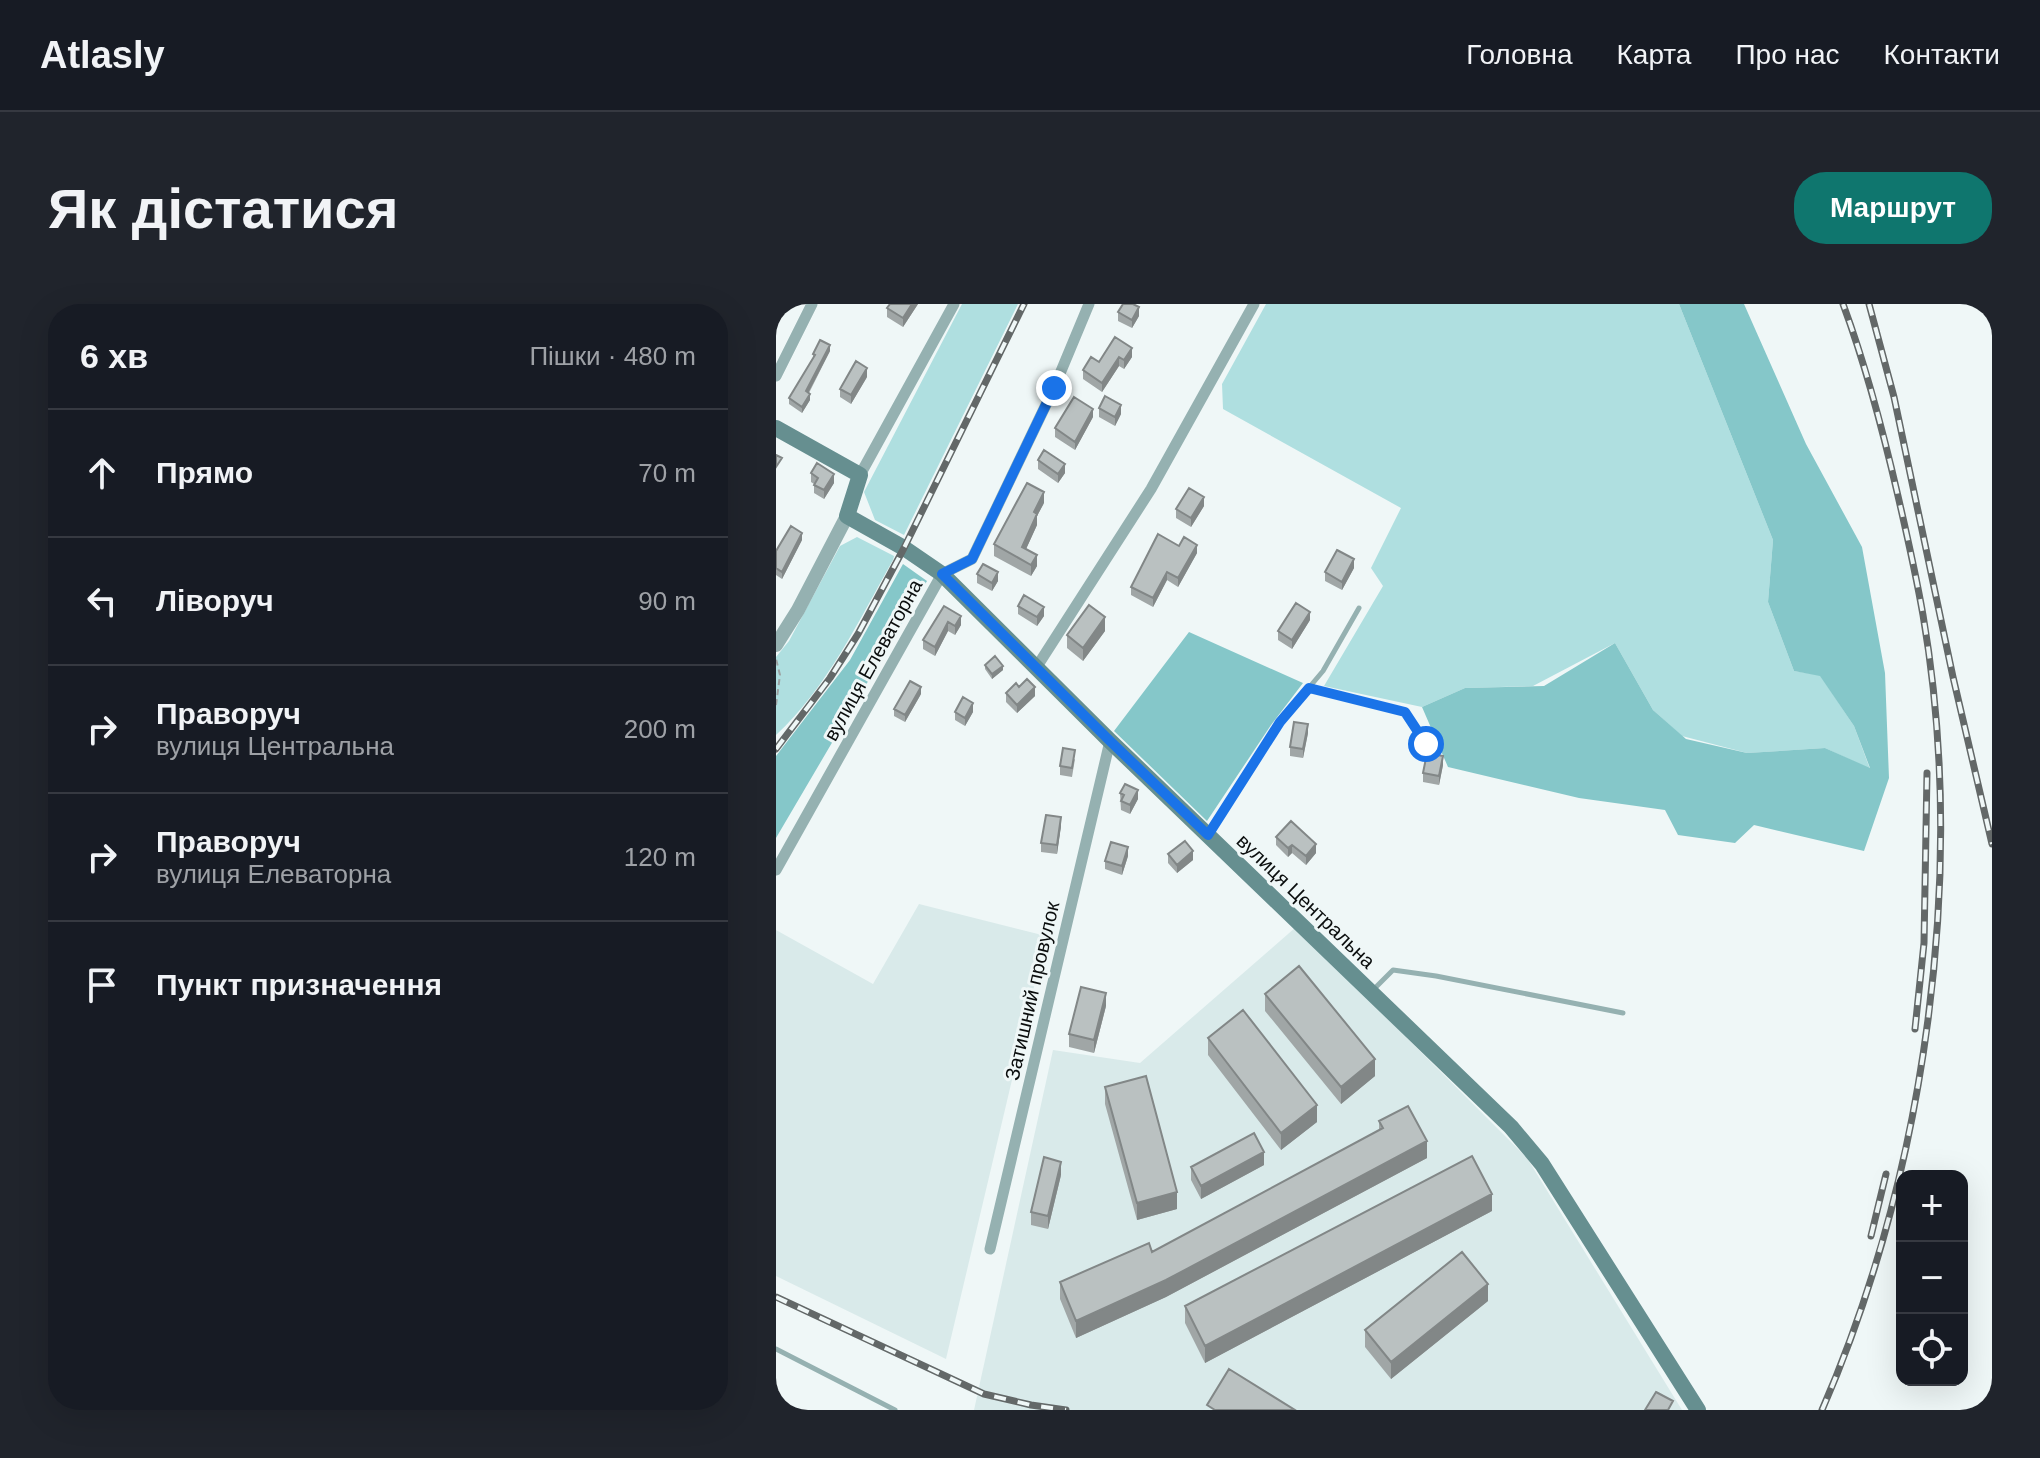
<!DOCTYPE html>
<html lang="uk">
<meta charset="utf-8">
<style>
:root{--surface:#171b24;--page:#20242c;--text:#f1f3f6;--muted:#9ea1a6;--line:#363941;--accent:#0f766e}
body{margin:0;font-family:Helvetica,sans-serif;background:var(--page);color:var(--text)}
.controls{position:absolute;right:24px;bottom:24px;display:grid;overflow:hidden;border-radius:16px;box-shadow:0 8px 32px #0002}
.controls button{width:72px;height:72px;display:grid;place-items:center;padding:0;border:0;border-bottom:2px solid var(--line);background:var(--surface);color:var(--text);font:40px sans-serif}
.stop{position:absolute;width:24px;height:24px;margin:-18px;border:6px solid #1a73e8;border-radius:50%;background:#fff}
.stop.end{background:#1a73e8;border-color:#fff;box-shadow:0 2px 8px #0008}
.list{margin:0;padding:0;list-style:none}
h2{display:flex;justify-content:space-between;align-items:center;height:104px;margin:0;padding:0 32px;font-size:34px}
h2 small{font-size:26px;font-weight:400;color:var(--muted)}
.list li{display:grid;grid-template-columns:52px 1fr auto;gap:24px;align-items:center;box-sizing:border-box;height:128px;padding:0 32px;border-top:2px solid var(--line)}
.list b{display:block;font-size:30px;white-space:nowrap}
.list p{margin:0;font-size:26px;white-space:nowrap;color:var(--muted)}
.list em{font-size:26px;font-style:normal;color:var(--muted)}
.icon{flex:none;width:44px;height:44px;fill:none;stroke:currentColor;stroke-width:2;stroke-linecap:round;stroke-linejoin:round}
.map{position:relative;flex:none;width:1216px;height:1106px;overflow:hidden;border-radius:32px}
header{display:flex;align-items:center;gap:48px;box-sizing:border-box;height:112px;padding:0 40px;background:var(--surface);border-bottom:2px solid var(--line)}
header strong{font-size:38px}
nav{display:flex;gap:44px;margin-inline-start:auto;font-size:28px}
.intro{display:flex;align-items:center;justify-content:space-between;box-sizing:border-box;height:192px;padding:0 48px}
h1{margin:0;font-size:56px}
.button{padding:20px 36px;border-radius:32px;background:var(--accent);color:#fff;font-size:28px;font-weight:700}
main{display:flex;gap:48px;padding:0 48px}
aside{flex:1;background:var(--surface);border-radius:32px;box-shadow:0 8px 32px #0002}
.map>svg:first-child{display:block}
.built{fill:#d9eaea}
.green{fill:#afdfe0}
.forest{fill:#85c7c9}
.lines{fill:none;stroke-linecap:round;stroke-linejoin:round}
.path{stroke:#9ca2a2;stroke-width:2;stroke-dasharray:6 4;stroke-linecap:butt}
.service{stroke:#95b1b1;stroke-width:5}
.minor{stroke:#95b1b1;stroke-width:11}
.tertiary{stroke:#95b1b1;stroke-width:14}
.secondary{stroke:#668f90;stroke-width:16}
.rail-casing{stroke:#636868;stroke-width:7}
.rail{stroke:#eff7f7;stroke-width:4;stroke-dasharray:12;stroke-linecap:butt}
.wall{fill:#a0a6a6}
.shaded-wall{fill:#828787}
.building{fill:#bac1c1;stroke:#828787;stroke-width:2}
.route{stroke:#1a73e8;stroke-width:10}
.labels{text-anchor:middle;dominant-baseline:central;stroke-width:6;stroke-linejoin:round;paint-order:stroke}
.street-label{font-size:20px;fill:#0a0d0d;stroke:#eff7f7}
</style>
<header>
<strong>Atlasly</strong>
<nav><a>Головна</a><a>Карта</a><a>Про нас</a><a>Контакти</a></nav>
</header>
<div class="intro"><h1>Як дістатися</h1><a class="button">Маршрут</a></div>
<main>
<aside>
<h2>6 хв<small>Пішки · 480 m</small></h2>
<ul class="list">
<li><svg class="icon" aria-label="ahead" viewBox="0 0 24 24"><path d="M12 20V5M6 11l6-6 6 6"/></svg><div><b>Прямо</b></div><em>70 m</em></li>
<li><svg class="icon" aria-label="left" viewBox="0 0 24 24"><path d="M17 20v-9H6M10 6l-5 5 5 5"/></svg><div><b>Ліворуч</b></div><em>90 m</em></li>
<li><svg class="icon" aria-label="right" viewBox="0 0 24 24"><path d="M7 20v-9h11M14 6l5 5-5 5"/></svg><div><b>Праворуч</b><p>вулиця Центральна</p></div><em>200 m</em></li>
<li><svg class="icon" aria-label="right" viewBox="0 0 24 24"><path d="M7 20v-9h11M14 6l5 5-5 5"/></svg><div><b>Праворуч</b><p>вулиця Елеваторна</p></div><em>120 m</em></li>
<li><svg class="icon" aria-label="arrive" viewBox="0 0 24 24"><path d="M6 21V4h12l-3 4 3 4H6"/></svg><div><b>Пункт призначення</b></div></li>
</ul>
</aside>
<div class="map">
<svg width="1216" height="1106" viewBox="0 0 1216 1106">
<rect width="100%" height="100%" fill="#eff7f7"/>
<path class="built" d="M143 600 270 632 170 1055 0 972V626L97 680Z
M520 623 751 854 906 1106H198L277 746 364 759Z"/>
<path class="green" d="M186 0H242L128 231 99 216 88 188Z
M490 0H903L997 236 992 298 1018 367 1044 371 1078 422 1094 465 1049 444 971 449 906 432 877 406 839 339 757 382 689 384 646 403 548 382 607 282 595 264 625 204 447 105 446 80Z
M81 233 118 252 117 256C83 316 51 384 0 431V353L13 337 64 242Z"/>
<path class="forest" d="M903 0H968L1030 140 1086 243 1109 369 1113 474 1088 547 978 521 959 539 902 531 889 506 803 494 672 463 646 403 689 384 768 382 839 339 877 406 910 435 971 449 1049 444 1094 464 1078 422 1044 372 1018 367 992 298 997 236Z
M127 260 151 277 0 534V452L74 356Z
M413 328 527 379 495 421 431 517 338 427Z"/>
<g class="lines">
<path class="path" d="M0 401 4 371 0 355"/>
<path class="service" d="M533 384 629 408 650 440
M433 529 504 418 547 367 583 304
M596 687 617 666 660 672 847 709
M0 1045 119 1106"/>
<path class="minor" d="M0 72 36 0
M84 171 178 0
M260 364 375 185 478 0
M0 566 166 270 196 255 278 84 313 0
M214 945 334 437"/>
<path class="tertiary" d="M0 341 22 306 71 212"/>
<path class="secondary" d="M0 124 84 171 71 212 128 244 166 270 334 437 735 823 766 860 922 1106"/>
<g class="rail-casing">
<path id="rail" d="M1093 0 1118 93 1177 373 1216 540
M0 445 54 374 82 330 128 244 248 0
M1139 725 1148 639 1151 469
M1095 932 1110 870
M0 993 208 1090 255 1101 290 1106
M1046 1106C1150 867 1191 569 1147 311 1140 271 1131 231 1122 192 1107 127 1090 62 1067 0"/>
</g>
<use href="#rail" class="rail"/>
</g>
<path class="wall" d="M142 0 127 23 111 13V4Z
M342 8 363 12 356 24 342 17Z
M339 33 356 53 348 65 343 62 326 88 307 75V66L323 58Z
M54 47 33 89 34 96 26 109 13 100V94L37 55V50Z
M91 73 75 100 64 93V85Z
M323 104 345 110 339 122 323 113Z
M317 113 299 146 279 133V124Z
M262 156 289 169 282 179 262 165Z
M35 169 58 179 48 195 38 189V180L35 178Z
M268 199 261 212V221L250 245 261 262 255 272 218 252V240Z
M428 202 415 223 400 214V205Z
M26 236 6 275 0 271V247Z
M403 242 421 249 402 283 391 276 377 303 355 291V283Z
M578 264 566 286 549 277V268Z
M201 270 222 277 216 287 201 279Z
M168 302 185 321 179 331 172 327 159 352 147 345V336Z
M242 302 268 312 261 322 242 310Z
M534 316 516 345 502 336V327Z
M329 327 307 357 291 344V331Z
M209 361 227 366 216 375 209 365Z
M243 383 259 392 241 409 230 398V389Z
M145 390 129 418 118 412V405Z
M179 408H197L189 422 179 416Z
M532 429 527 454 514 452V443Z
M299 455 296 473 284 471V462Z
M667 461 663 481 647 478V469Z
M344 489 362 495 354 510 345 506Z
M285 522 281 550 265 548V539Z
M500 533 540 549 530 561 516 549 512 553 500 541Z
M392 550 417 556 401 569 392 559Z
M352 552 346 571 329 565V557Z
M489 690 599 772 565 800 489 707Z
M330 702 318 749 293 743V730Z
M432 734 541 818 505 846 432 751Z
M329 783 401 905 361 916 329 800Z
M603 817 651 854 390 993 300 1034 284 995V978L376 948 603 827Z
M488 861 425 895 415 876V863Z
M285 871 272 925 255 921V908Z
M716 907 429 1059 409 1019V1002Z
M712 997 615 1075 589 1043V1026Z"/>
<path class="shaded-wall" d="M136 0H142L127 23V14Z
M363 3V12L356 24V16Z
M54 41V47L30 93V87Z
M356 44V53L348 65V56Z
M343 53V62L326 88V79Z
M91 64V73L75 100V91Z
M34 90V96L26 109V103Z
M345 101V110L339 122V113Z
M317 105V113L299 146V138Z
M289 160V169L282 179V170Z
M58 170V179L48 195V186Z
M268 188V199L261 212V221L246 254V243L258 208Z
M428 193V202L415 223V214Z
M26 229V236L6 275V268Z
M421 241V249L402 283V274Z
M261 251V262L255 272V261Z
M578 255V264L566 286V278Z
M222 268V277L216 287V279Z
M391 268V276L377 303V294Z
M268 303V312L261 322V313Z
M534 308V316L516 345V336Z
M185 312V321L179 331V322Z
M329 313V327L307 357V344Z
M172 318V327L159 352V343Z
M227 362V366L216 375V370Z
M145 383V390L129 418V411Z
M259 383V392L241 409V401Z
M197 399V408L189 422V414Z
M532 420V429L527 454V445Z
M667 452V461L663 481V472Z
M362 486V495L354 510V501Z
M285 513V522L281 550V541Z
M540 540V549L530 561V552Z
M516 541V549L512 553V544Z
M352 543V552L346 571V562Z
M417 547V556L401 569V561Z
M330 689V702L318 749V736Z
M599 755V772L565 800V783Z
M541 801V818L505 846V829Z
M651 837V854L390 993 300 1034V1017Z
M488 848V861L425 895V882Z
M285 858V871L272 925V912Z
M401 888V905L361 916V899Z
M716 890V907L429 1059V1042Z
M712 980V997L615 1075V1058Z"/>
<path class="building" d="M114 0H136L127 14 111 4Z
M347 0H357L363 3 356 16 342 8Z
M339 33 356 44 348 56 343 53 326 79 307 66 315 53 323 58Z
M44 36 54 41 30 87 34 90 26 103 13 94 39 51 37 50Z
M80 57 91 64 75 91 64 85Z
M329 92 345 101 339 113 323 104Z
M298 93 317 105 299 138 279 124Z
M268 146 289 160 282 170 262 156Z
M0 151 6 154 0 163Z
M41 159 58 170 48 186 38 181 42 174 35 169Z
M251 179 268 188 258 208 261 210 246 243 261 251 255 261 218 240Z
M413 184 428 193 415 214 400 205Z
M15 222 26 229 6 268 0 264V247Z
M382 230 403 242 408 233 421 241 402 274 391 268 377 294 355 283Z
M561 246 578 255 566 278 549 268Z
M207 260 222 268 216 279 201 270Z
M248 291 268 303 261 313 242 302Z
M520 299 534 308 516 336 502 327Z
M313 301 329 313 307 344 291 331Z
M168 302 185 312 179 322 172 318 159 343 147 336Z
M219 352 227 362 216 370 209 361Z
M251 375 259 383 241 401 230 389 240 379 243 383Z
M134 377 145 383 129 411 118 405Z
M187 393 197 399 189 414 179 408Z
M518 418 532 420 527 445 514 443Z
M287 444 299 446 296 464 284 462Z
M651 449 667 452 663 472 647 469Z
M349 480 362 486 354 501 345 497 348 491 344 489Z
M270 511 285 513 281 541 265 539Z
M515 517 540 540 530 552 516 541 512 544 500 533Z
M409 537 417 547 401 561 392 550Z
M335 538 352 543 346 562 329 557Z
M523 662 599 755 565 783 489 690Z
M305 683 330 689 318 736 293 730Z
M467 706 541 801 505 829 432 734Z
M370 772 401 888 361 899 329 783Z
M632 802 651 837 390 976 300 1017 284 978 373 939 376 948 607 824 603 817Z
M478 829 488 848 425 882 415 863Z
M696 852 716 890 429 1042 409 1002Z
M268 853 285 858 272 912 255 908Z
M686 948 712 980 615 1058 589 1026Z
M453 1065 519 1106H439L431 1101Z
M880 1088 897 1097 892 1106H869Z"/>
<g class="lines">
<path class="route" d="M278 84 196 255 166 270 334 437 432 531 504 418 533 384 629 408 650 440"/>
</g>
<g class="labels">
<g class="street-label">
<text transform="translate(97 356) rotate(-61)">вулиця Елеваторна</text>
<text transform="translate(530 597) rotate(44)">вулиця Центральна</text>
<text transform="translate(256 687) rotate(-77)">Затишний провулок</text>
</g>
</g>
</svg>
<div class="controls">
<button>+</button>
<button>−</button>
<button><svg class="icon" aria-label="locate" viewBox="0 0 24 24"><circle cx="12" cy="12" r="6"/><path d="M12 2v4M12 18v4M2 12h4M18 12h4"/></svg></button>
</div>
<div class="stop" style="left:650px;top:440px"></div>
<div class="stop end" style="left:278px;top:84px"></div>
</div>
</main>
